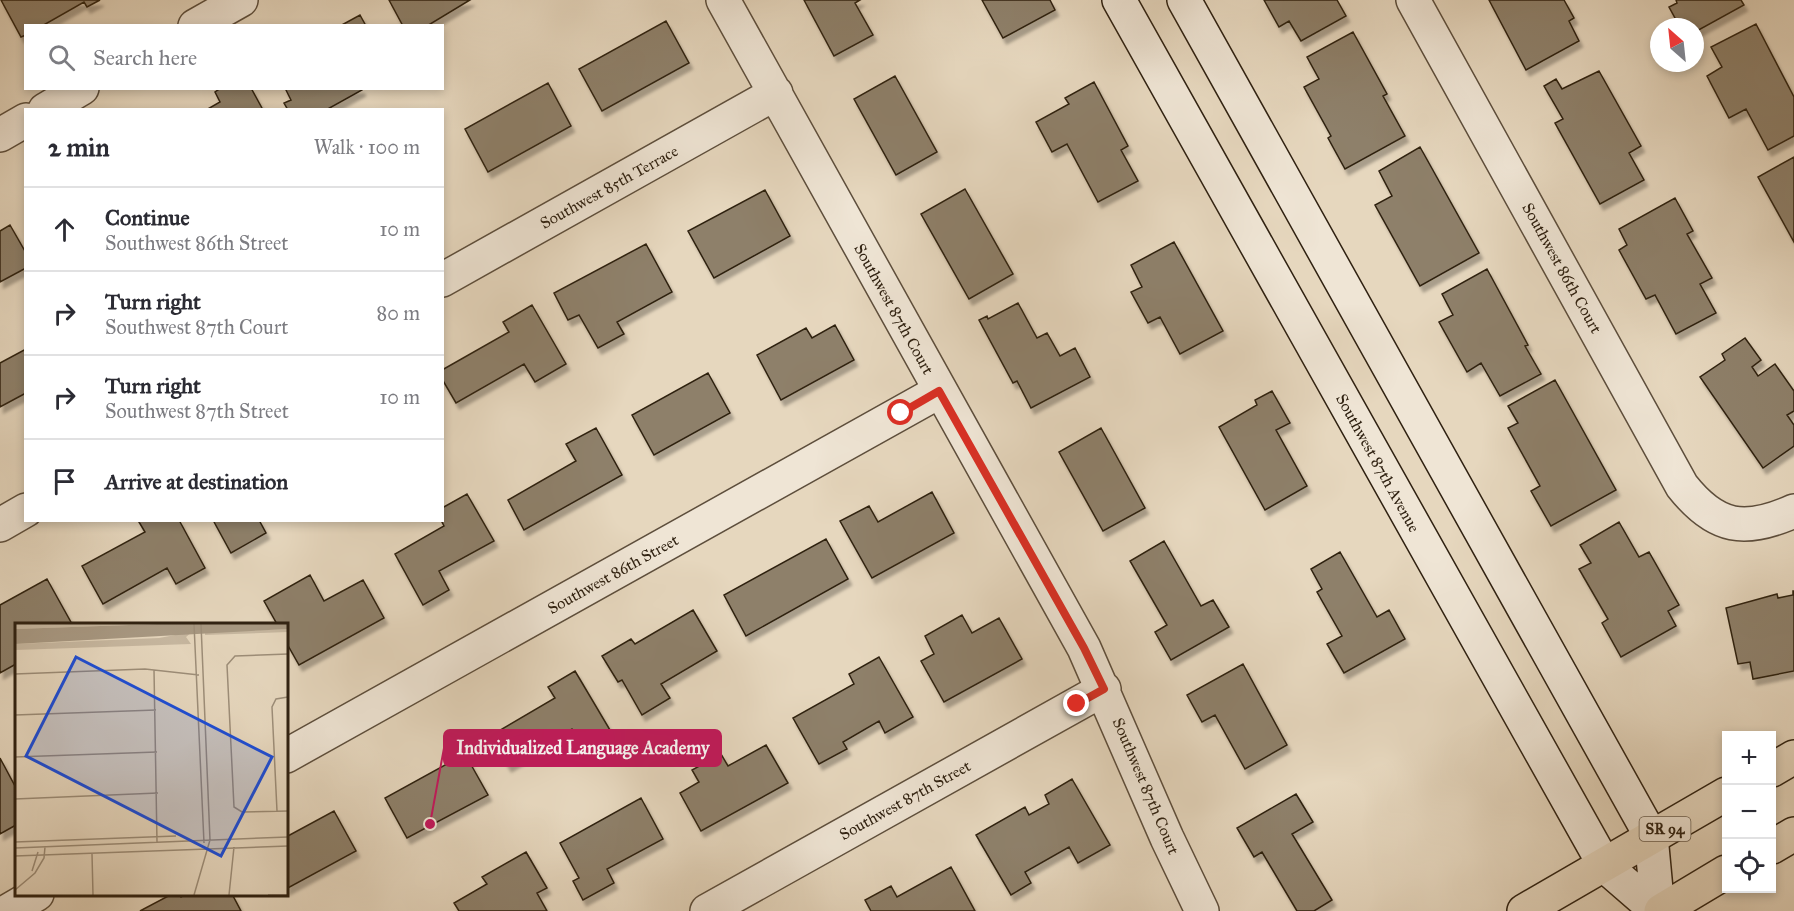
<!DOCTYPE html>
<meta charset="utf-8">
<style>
:root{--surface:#fff;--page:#f7f7f7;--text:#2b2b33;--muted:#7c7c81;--line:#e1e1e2}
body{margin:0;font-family:"IM FELL Great Primer",serif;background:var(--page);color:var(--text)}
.controls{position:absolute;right:18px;bottom:18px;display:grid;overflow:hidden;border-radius:0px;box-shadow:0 3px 9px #0003}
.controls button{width:54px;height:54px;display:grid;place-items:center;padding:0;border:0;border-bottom:2px solid var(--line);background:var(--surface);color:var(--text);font:30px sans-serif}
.compass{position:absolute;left:1650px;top:18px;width:54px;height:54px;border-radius:50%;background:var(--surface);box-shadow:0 3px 9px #0003;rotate:333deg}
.stop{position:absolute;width:18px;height:18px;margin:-14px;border:4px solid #d93025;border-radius:50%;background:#fff}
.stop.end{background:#d93025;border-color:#fff;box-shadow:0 2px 6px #0008}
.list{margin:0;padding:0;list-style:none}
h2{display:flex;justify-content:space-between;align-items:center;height:78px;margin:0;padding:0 24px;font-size:26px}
h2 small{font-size:20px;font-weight:400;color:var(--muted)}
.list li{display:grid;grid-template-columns:39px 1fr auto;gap:18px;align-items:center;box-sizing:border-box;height:84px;padding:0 24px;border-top:2px solid var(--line)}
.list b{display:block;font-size:22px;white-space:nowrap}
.list p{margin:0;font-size:20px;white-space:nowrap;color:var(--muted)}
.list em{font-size:20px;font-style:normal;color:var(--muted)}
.icon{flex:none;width:33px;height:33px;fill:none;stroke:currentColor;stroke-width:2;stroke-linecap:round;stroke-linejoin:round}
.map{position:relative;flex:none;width:1794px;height:911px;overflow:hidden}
.search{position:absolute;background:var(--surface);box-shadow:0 3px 9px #0003;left:24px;top:24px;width:420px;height:66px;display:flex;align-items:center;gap:15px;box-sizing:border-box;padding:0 21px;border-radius:0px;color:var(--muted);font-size:22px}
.panel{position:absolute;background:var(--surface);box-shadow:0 3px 9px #0003;left:24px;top:108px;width:420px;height:414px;border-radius:0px}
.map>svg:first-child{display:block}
.building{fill:#8e806b;stroke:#2f2111;stroke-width:1.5;filter:url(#shadow)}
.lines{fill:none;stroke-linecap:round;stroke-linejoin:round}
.street-casing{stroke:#5d4e3c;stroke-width:36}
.secondary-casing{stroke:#2f2111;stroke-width:36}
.primary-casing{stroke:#2f2111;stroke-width:36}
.street{stroke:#efe5d5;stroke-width:33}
.secondary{stroke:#efe5d5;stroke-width:33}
.primary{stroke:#e6d7be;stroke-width:33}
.route{stroke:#d93025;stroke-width:8}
.labels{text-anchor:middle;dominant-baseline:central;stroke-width:5;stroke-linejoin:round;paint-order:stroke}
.shield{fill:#efe5d5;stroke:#695c4c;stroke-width:1.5}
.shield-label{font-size:15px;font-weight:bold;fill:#2f2111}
.street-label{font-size:16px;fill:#2f2111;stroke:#efe5d5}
.inset-road{fill:none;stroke:#9d8e79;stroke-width:1.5}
.view{fill:#1d4ed8;fill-opacity:0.15;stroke:#1d4ed8;stroke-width:3}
.inset-edge{fill:none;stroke:#2f2111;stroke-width:3}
.leader{fill:none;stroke:#c2185b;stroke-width:2}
.callout-dot{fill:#c2185b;stroke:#efe5d5;stroke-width:2}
.callout{fill:#c2185b;stroke:#c2185b;stroke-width:2}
.callout-label{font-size:18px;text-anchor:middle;font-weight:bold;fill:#fff}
</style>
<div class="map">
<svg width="1794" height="911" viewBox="0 0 1794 911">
<defs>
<filter id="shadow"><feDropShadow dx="3.5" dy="6" stdDeviation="1.5" flood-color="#0004"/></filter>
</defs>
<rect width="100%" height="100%" fill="#e6d7be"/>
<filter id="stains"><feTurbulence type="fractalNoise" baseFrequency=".00333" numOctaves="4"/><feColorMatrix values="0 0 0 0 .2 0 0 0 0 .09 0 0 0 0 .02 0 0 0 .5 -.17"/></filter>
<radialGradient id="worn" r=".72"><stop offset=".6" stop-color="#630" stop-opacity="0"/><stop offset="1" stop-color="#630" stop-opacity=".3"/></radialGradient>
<path class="building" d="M1 0H100L87 7 84 2 42 26H26V35L21 37Z
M389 0H470L427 26H403Z
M804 0H860L855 3 873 35 834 56Z
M982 0H1050L1055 10 1003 38Z
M1264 0H1337L1346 16 1301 41 1289 21 1279 27Z
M1489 0H1564L1574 18 1569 21 1579 41 1526 70Z
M1676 0H1741L1744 5 1695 32V27H1680L1669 7 1677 3Z
M360 15 366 26H340Z
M666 21 689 63 602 111 579 69Z
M1756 24 1794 97V136L1768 150 1746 109 1729 118 1707 76 1722 67 1711 47Z
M1353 32 1387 94 1383 96 1405 136 1345 169 1328 138 1331 136 1304 87 1319 79 1307 57Z
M1599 71 1641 146 1629 153 1644 180 1600 204 1555 123 1563 119 1544 86 1556 79 1562 89Z
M895 76 937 152 896 175 854 99Z
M1094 82 1128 146 1121 150 1138 181 1098 202 1067 144 1052 152 1036 122 1069 104 1065 98Z
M548 83 571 126 488 172 465 129Z
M221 88H251L263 110H206L220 102 215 92Z
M285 88H361L362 90 326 110H288L284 103 291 100Z
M1420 147 1479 253 1420 286 1375 205 1392 196 1379 171Z
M1794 157V242L1758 177Z
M965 189 1013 274 969 299 921 214Z
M765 190 790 236 714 278 688 231Z
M1675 198 1693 231 1687 234 1712 278 1700 284 1716 313 1676 334 1655 295 1646 299 1619 250 1627 245 1619 229Z
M10 225 26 253V268L0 282V231Z
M1174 242 1223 331 1180 354 1160 317 1148 323 1131 292 1142 287 1131 265Z
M646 244 672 292 617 322 624 334 598 348 579 315 568 320 554 293Z
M1487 269 1528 345 1525 346 1541 374 1500 396 1481 363 1467 372 1439 322 1453 315 1442 294Z
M1018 303 1037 338 1047 333 1060 356 1075 348 1090 377 1031 408 1017 381 1013 383 979 320 987 316 988 319Z
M532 305 566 364 535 382 524 364 456 403 442 379V370L509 332 503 322Z
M835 325 854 360 781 400 757 355 806 328 812 338Z
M1745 338 1761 360 1752 367 1758 376 1775 364 1794 391V411L1787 415 1794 425V446L1763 468 1700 377 1725 360 1722 354Z
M26 349V393L0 407V363Z
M708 373 730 413 654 455 632 415Z
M1555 380 1616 490 1551 526 1531 491 1540 486 1508 428 1518 423 1508 406Z
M1272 391 1290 423 1276 430 1307 486 1265 510 1219 427 1257 405 1255 400Z
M596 428 622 475 524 530 508 500 576 461 566 444Z
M1101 428 1145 508 1103 531 1059 452Z
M932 492 954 533 872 578 840 521 869 506 878 522Z
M467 494 494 541 439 571 449 590 423 605 395 554 444 526 441 520 442 508Z
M179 520 205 568 176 584 167 568 103 604 82 566 145 532 139 522 141 520Z
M213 520H259L266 533 231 553Z
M1619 522 1639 557 1649 552 1679 605 1668 611 1676 626 1621 657 1602 623 1608 619 1579 569 1591 563 1580 545Z
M826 539 848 579 746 636 724 595Z
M1164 541 1201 606 1213 600 1229 627 1171 660 1155 632 1167 625 1130 561Z
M1340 552 1377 617 1389 610 1405 639 1344 673 1327 644 1342 636 1317 592 1322 589 1311 569Z
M310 575 324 601 363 580 384 618 299 665 286 642V624H277L264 601Z
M47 579 72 624H16V664L0 673V605Z
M1793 591H1794V671L1753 679 1750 662 1738 664 1726 608 1777 594 1778 598 1793 595Z
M693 610 717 651 661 684 670 698 642 715 622 680 618 682 602 656 631 639 635 644Z
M962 615 972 633 999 618 1022 659 944 702 921 661 934 654 925 636Z
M879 657 913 717 885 733 879 721 843 742 847 749 819 764 793 718 854 684 849 674Z
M1243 664 1287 745 1245 769 1215 715 1202 722 1187 695Z
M575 671 610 730 582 747 572 729 508 766 490 736 555 698 548 687Z
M766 745 788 783 701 831 680 793 699 782 692 770 721 754 728 766Z
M465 754 488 795 407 838 385 798Z
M0 758 16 788V825L0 834Z
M1072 779 1110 845 1078 863 1069 847 1025 872 1031 883 1011 895 976 835 1025 807 1029 815 1049 804 1045 795Z
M1296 794 1313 822 1292 834 1332 900 1314 911H1297L1262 852 1254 857 1237 828Z
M641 798 663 839 607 869 614 883 583 900 573 881 579 878 560 843Z
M334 811 356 851 286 889V837Z
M526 852 547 888 537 893 547 911H459L454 903 487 884 482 877Z
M951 867 975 911H871L865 900 891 886 897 897Z
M172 894H179L181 897 186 894H232L241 911H140Z"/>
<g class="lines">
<g class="street-casing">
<path id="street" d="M723 0 1084 648 1167 838 1202 911
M1413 0 1682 486C1716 529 1745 533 1794 511
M195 26 241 0
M45 110 82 88
M0 135 26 120
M442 280 776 93
M0 525 26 510
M286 756 940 391
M8 911 37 894
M707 911 1104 689"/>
</g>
<g class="secondary-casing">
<path id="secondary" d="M1119 0 1605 866 1657 911
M1184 0 1651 836 1658 911"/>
</g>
<g class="primary-casing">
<path id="primary" d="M1772 770 1794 757
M1772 847 1794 834
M1524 911 1726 794
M1661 911 1726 872"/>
</g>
<use href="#street" class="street"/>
<use href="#secondary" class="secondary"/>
<use href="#primary" class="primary"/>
</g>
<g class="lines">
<path class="route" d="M901 413 939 391 1084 648 1104 689 1077 704"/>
</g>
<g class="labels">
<rect class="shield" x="1639.5" y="817" width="51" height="24" rx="4.5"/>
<g class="shield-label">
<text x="1665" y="829">SR 94</text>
</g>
<g class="street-label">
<text transform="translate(609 187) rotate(-29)">Southwest 85th Terrace</text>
<text transform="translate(1562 268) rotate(61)">Southwest 86th Court</text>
<text transform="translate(894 309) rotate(61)">Southwest 87th Court</text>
<text transform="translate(1378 463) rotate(61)">Southwest 87th Avenue</text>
<text transform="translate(613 574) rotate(-29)">Southwest 86th Street</text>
<text transform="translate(1146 786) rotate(67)">Southwest 87th Court</text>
<text transform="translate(905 800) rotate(-29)">Southwest 87th Street</text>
</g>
</g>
<g transform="translate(15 623)">
<rect width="273" height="273" fill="#e6d7be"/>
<path d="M0 1H142L0 6ZM273 6V9L190 12V9ZM177 9 171 14 176 21 0 27V21L144 15Z" fill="#c7b8a1"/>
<path d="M142 1H273V6L0 21V6Z" fill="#a89983"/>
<path class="inset-road" d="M179 1 189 220M273 31 220 33 212 42 219 184 227 189 273 188M139 47 142 219M0 51 130 46 184 52M0 92 141 87M0 134 142 129M0 176 143 170M262 188 257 84 261 76 273 74M0 219 161 213M0 225 273 214M77 231 78 272M0 233 273 223M17 248 23 229M0 267 20 250 29 235 30 224M179 272 195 217 186 1M214 272 219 224M253 272H273"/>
<path class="view" d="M61 34 257 134 206 233 11 133Z"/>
<rect width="273" height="273" class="inset-edge"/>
</g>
<path class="leader" d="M430 824L444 748"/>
<circle class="callout-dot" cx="430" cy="824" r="6"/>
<rect class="callout" x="444" y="730" width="277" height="36" rx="6"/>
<g class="callout-label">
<text x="583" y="754">Individualized Language Academy</text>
</g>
<rect width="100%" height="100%" filter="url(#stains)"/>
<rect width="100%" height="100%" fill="url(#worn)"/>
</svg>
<div class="controls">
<button>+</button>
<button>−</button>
<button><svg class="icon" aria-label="locate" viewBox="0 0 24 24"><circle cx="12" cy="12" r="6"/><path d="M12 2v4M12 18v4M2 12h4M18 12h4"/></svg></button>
</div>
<svg class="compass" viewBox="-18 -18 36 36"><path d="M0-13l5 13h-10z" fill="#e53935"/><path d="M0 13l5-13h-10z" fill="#7c7c81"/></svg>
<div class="stop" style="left:901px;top:413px"></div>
<div class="stop end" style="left:1077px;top:704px"></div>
<div class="search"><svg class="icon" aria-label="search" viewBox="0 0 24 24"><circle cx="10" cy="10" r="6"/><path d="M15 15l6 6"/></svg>Search here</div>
<section class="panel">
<h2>2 min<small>Walk · 100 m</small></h2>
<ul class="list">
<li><svg class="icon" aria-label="ahead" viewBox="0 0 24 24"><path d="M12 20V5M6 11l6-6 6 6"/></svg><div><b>Continue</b><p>Southwest 86th Street</p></div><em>10 m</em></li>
<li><svg class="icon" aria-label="right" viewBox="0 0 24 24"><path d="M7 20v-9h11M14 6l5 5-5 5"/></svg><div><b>Turn right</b><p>Southwest 87th Court</p></div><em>80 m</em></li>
<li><svg class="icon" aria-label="right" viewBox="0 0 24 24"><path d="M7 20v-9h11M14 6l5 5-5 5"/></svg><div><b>Turn right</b><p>Southwest 87th Street</p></div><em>10 m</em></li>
<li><svg class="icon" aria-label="arrive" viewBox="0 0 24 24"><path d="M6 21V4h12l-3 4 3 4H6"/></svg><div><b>Arrive at destination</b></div></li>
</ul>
</section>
</div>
